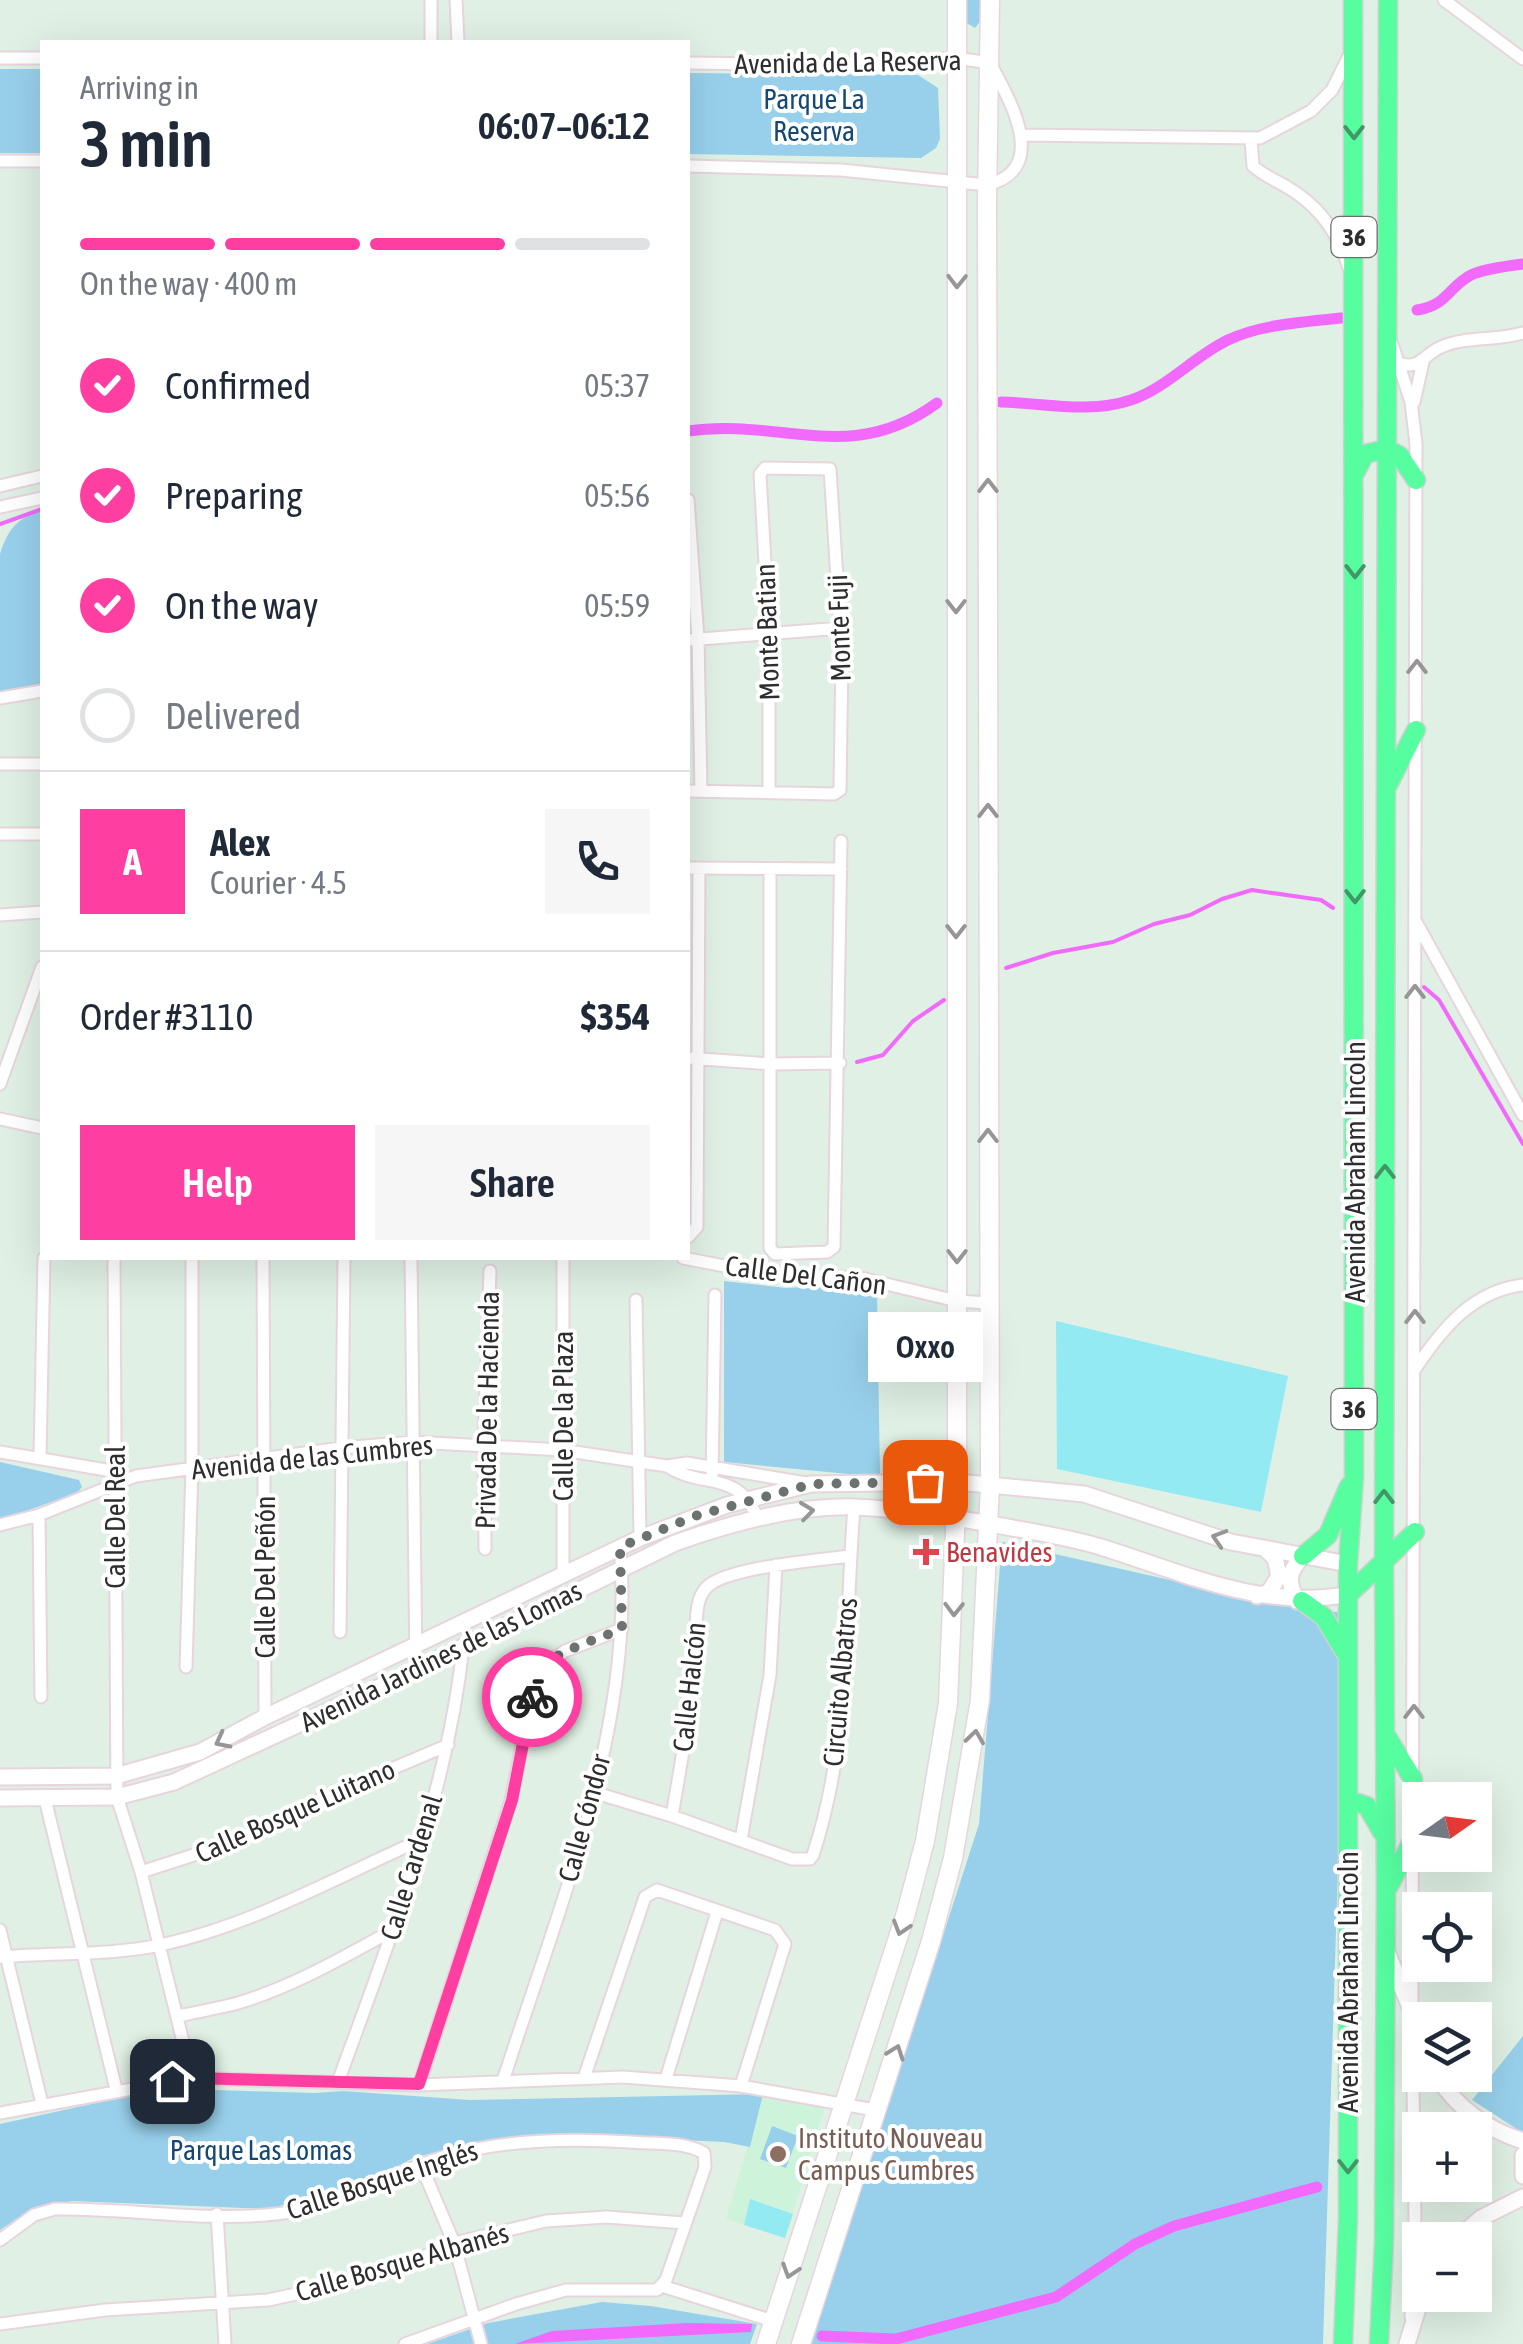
<!DOCTYPE html>
<html lang="en">
<head>
<meta charset="utf-8">
<style>
  :root { --surface:#fff; --page:#f6f6f7; --text:#1f2937; --muted:#747a83; --line:#e0e1e3; --accent:#ff3ea2 }
  body { margin:0; font-family:"Asap Condensed",sans-serif; background:var(--page); color:var(--text); height:100vh; display:flex; flex-direction:column; font-size:38px; white-space:nowrap }
  * { box-sizing:border-box; margin:0 }
  p { font-size:32px; color:var(--muted) }
  .icon { flex:none; width:55px; height:55px; fill:none; stroke:currentColor; stroke-width:2; stroke-linecap:round; stroke-linejoin:round }
  .map { position:relative; flex:1; overflow:hidden }
  .side { position:absolute; left:40px; top:40px; width:650px; height:1220px; display:flex; flex-direction:column; background:var(--surface); border-radius:0px; box-shadow:0 10px 40px #0002 }
  .side>* { flex:none }
  .needle { width:65px; rotate:76deg }
  .fabs { position:absolute; left:1402px; top:1782px; display:grid; gap:20px }
  .fabs a { display:grid; place-items:center; width:90px; height:90px; border-radius:0px; background:var(--surface); box-shadow:0 10px 40px #0002; font-size:50px }
  .pin { position:absolute; display:grid; place-items:center; width:85px; height:85px; color:#fff; margin:-42px; border-radius:20px; box-shadow:0 5px 15px #0006 }
  .courier { position:absolute; display:grid; place-items:center; width:100px; height:100px; margin:-50px; border:8px solid #ff3ea2; border-radius:50%; background:#fff; color:#222; box-shadow:0 2px 12px #0007 }
  .bubble { position:absolute; height:70px; border-radius:0px; background:var(--surface); box-shadow:0 10px 40px #0002; font-size:32px; font-weight:600; line-height:70px; text-align:center }
  .summary em { font-style:normal; font-weight:600 }
  .summary div { display:flex; flex-direction:column-reverse }
  .summary { display:flex; align-items:center; justify-content:space-between; height:170px; padding:0 40px }
  h1 { font-size:65px; font-weight:600; line-height:75px }
  .bar { display:grid; grid-template-columns:repeat(4,1fr); gap:15px 10px; align-content:center; height:120px; padding:0 40px }
  .bar i { height:12px; border-radius:8px; background:var(--line) }
  .bar .current { background:var(--accent) }
  .bar p { grid-column:span 4 }
  .line { display:flex; align-items:center; gap:25px; padding:0 40px; border-top:2px solid var(--line) }
  .line div { flex:1 }
  .round { display:grid; place-items:center; flex:none; width:105px; height:105px; border-radius:0px; background:var(--page) }
  ol { padding:0 40px; list-style:none }
  li { display:flex; align-items:center; gap:30px; height:110px }
  li p { margin-inline-start:auto }
  li .icon { padding:10px; border-radius:50%; background:var(--accent); color:#fff; stroke-width:4 }
  li:last-child { color:var(--muted) }
  li i { width:55px; height:55px; border:5px solid var(--line); border-radius:50% }
  .cta { display:flex; gap:20px; margin-top:auto; padding:20px 40px }
  .cta a { flex:1; height:115px; border-radius:0px; background:var(--accent); color:#fff; font-size:40px; font-weight:600; line-height:115px; text-align:center }
  .cta a+a { background:var(--page); color:var(--text) }
  .map>svg:first-child { display:block }
  .education { fill:#cef3db }
  .green { fill:#98d0eb }
  .pitch { fill:#93eaf3 }
  .water { fill:#f16afb }
  .lines { fill:none; stroke-linecap:round; stroke-linejoin:round }
  .stream { stroke:#f16afb; stroke-width:4 }
  .canal { stroke:#f16afb; stroke-width:11 }
  .minor-casing { stroke:#e7d5de; stroke-width:15 }
  .tertiary-casing { stroke:#e7d5de; stroke-width:19 }
  .secondary-casing { stroke:#e7d5de; stroke-width:21 }
  .primary-casing { stroke:#d1d1d1; stroke-width:21 }
  .minor { stroke:#fff; stroke-width:11 }
  .tertiary { stroke:#fff; stroke-width:15 }
  .secondary { stroke:#fff; stroke-width:18 }
  .primary { stroke:#57fea0; stroke-width:18 }
  .oneway { stroke:#429667 }
  .oneway2 { stroke:#969696 }
  .done { stroke:#6c726e; stroke-width:10; stroke-dasharray:0 18 }
  .route { stroke:#ff3ea2; stroke-width:12 }
  .health-dot { fill:#e0444e; stroke:#fff; stroke-width:4 }
  .education-dot { fill:#8d6e63; stroke:#fff; stroke-width:4 }
  .labels { text-anchor:middle; dominant-baseline:central; stroke-width:8; stroke-linejoin:round; paint-order:stroke }
  .shield { fill:#fff; stroke:#6d6d6d; stroke-width:2.5 }
  .shield-label { font-size:25px; font-weight:bold; fill:#2e2e2e }
  .street-label { font-size:28px; fill:#2e2e2e; stroke:#fff }
  .park-label { font-size:28px; fill:#144875; stroke:#fff }
  .health-label { font-size:28px; fill:#be3a42; stroke:#fff; text-anchor:start }
  .education-label { font-size:28px; fill:#785e54; stroke:#fff; text-anchor:start }
</style>
</head>
<body>
<div class="map">
<svg width="1523" height="2344" viewBox="0 0 1523 2344">
  <rect width="100%" height="100%" fill="#e0f0e4"/>
  <!-- education -->
  <path class="education" d="M763,2094L824,2109L785,2238L726,2219Z"/>
  <!-- green -->
  <path class="green" d="M965,0H982V19L975,28L965,22Z
    M0,69H42V153H0Z
    M688,73L918,75L938,88L940,139L936,148L921,158L688,154Z
    M42,511V685L0,692V554C7,531 18,516 42,511Z
    M724,1281L786,1288L838,1285L877,1292L880,1477L724,1462Z
    M0,1462L79,1480L82,1487L77,1493L0,1520Z
    M1002,1542L1294,1608L1346,1613L1323,2344H811L979,1824Z
    M1523,2036V2133L1472,2100Z
    M213,2090L315,2093L343,2091L470,2100L763,2094L750,2147L724,2142L622,2137L501,2139L415,2157L351,2190L266,2209L72,2201L30,2210L0,2230V2124L128,2096Z
    M772,2126L798,2136L786,2168L760,2159Z
    M602,2302L651,2306L757,2324L750,2344H427L488,2323Z"/>
  <!-- pitch -->
  <path class="pitch" d="M1056,1321L1288,1376L1261,1512L1057,1469Z
    M750,2199L793,2214L785,2238L744,2225Z"/>
  <!-- water -->
  <path class="water" d="M687,2323L752,2324L751,2332L515,2344L552,2331Z"/>
  <g class="lines">
    <!-- stream -->
    <path class="stream" d="M0,524L42,509
      M1006,968L1053,953L1113,942L1154,924L1190,915L1222,899L1252,890L1321,900L1333,908
      M1424,987L1439,1000L1523,1144
      M857,1062L883,1055L913,1021L944,1000"/>
    <!-- canal -->
    <path class="canal" d="M1417,310C1449,305 1449,285 1473,274C1488,268 1507,266 1523,264
      M1001,402C1044,403 1089,414 1131,400C1167,388 1194,356 1228,340C1262,324 1305,322 1341,318
      M688,431C780,417 850,467 937,403
      M822,2336L896,2339L1056,2297L1135,2244L1174,2226L1317,2187"/>
    <!-- minor casing -->
    <g class="minor-casing">
      <path id="minor" d="M431,0V42
        M456,0L458,42
        M1444,0L1523,59
        M0,58H42
        M688,63L825,65L956,58L990,63C1008,97 1052,169 987,185L841,170L688,166
        M1023,135L1260,138L1311,111L1332,90L1349,56
        M1251,140L1253,166C1263,175 1275,180 1287,187C1318,205 1338,232 1348,266
        M0,161H42
        M1392,344L1411,402L1416,444L1412,2002
        M1398,363C1420,371 1424,354 1441,347C1466,336 1497,341 1523,333
        M1414,402L1423,362
        M0,486L42,476
        M688,500L698,639L701,791
        M0,507L42,498
        M688,640L841,628
        M0,698L42,691
        M0,764H42
        M688,791L834,794L840,790L842,657L830,469L765,468L760,474L769,634V791
        M0,834H42
        M688,868L841,869
        M770,869V1248L775,1254L827,1252L834,1247L841,841
        M0,915L42,912
        M1416,922L1523,1115
        M688,1058L772,1064L840,1063
        M0,1084L42,967
        M0,1119L42,1128
        M688,1237L697,1227L699,869
        M114,1258L117,1797L141,1872L192,2078
        M263,1258L265,1717
        M411,1258L416,1670
        M683,1258L766,1274L861,1278L957,1301L989,1303
        M636,1300L640,1538
        M1415,1369C1442,1329 1472,1291 1523,1285
        M0,1452L118,1472
        M40,1457L44,1258
        M667,1466C703,1490 737,1468 758,1519
        M712,1479L715,1295
        M39,1515L41,1697
        M0,1525L39,1515L136,1476L341,1448L413,1442L562,1450L667,1466L687,1463L806,1483
        M485,1549L484,1444L490,1271
        M563,1574V1258
        M340,1632L344,1258
        M186,1667L192,1468V1258
        M596,1793L672,1816L792,1859H810L813,1855C850,1743 845,1623 854,1507
        M45,1799L116,2089
        M672,1816C682,1757 693,1699 696,1639C697,1622 694,1600 707,1587C727,1567 820,1560 850,1556
        M741,1840L770,1675L776,1565
        M141,1872L234,1842L323,1798L448,1745
        M0,1930L42,2104
        M0,1957C53,1952 108,1956 160,1945C251,1926 336,1877 421,1840
        M178,2016C198,2012 219,2008 238,2003C292,1987 344,1957 393,1930
        M584,2078L645,1897L657,1890L775,1930L785,1944L741,2086
        M666,2079L717,1912
        M503,2081C556,1915 636,1724 620,1547
        M338,2082C389,1941 447,1797 463,1647
        M419,2085L511,1800L537,1670L565,1651L622,1629
        M0,2113L192,2078L419,2085L623,2077L741,2086L875,2110
        M421,2165L454,2243L481,2344
        M217,2214L225,2344
        M0,2240L34,2215L55,2209C128,2208 203,2222 276,2214C334,2208 385,2175 441,2158C500,2139 568,2138 630,2142C653,2144 684,2141 704,2153L705,2167L666,2280L657,2290H566L516,2304L405,2344
        M662,2286L773,2321
        M1411,2317L1415,2218L1412,2021
        M0,2324L105,2310L268,2300L352,2282L398,2268L454,2243L546,2221L607,2217L684,2223"/>
    </g>
    <!-- tertiary casing -->
    <g class="tertiary-casing">
      <path id="tertiary" d="M1257,1596L1269,1592L1279,1576L1275,1558L1266,1550
        M1297,1601C1287,1581 1288,1572 1303,1556
        M0,1777L116,1776L200,1752L265,1717L640,1538L727,1505L811,1484L957,1482L1084,1494L1231,1542L1348,1564
        M0,1798L117,1797L174,1782L416,1670L675,1543C731,1523 795,1505 855,1507C905,1509 957,1518 1007,1527C1039,1533 1073,1538 1104,1548C1184,1573 1264,1611 1349,1594
        M1387,1952L1420,2031
        M1436,2075C1457,2108 1485,2129 1523,2141
        M1523,2155V2176
        M1456,2240L1481,2218L1523,2197
        M1407,2344L1422,2295"/>
    </g>
    <!-- secondary casing -->
    <g class="secondary-casing">
      <path id="secondary" d="M766,2344L906,1913L925,1841L948,1703L957,1482V0
        M801,2344L931,1941L953,1858L980,1700L990,1484L987,203L990,0"/>
    </g>
    <!-- primary casing -->
    <g class="primary-casing">
      <path id="primary" d="M1355,473L1365,454L1387,449L1400,456L1416,480
        M1388,785L1416,730
        M1303,1556L1328,1535L1349,1486
        M1349,1594L1415,1532
        M1302,1601L1324,1617L1348,1657
        M1387,1737L1413,1779
        M1349,1805L1358,1803L1367,1806L1382,1832
        M1389,1886L1411,1843
        M1343,2344L1348,2219V1564L1354,1477L1353,0
        M1379,2344L1384,2243L1386,1891L1384,1559L1388,0"/>
    </g>
    <!-- minor -->
    <use href="#minor" class="minor"/>
    <!-- tertiary -->
    <use href="#tertiary" class="tertiary"/>
    <!-- secondary -->
    <use href="#secondary" class="secondary"/>
    <!-- primary -->
    <use href="#primary" class="primary"/>
  </g>
  <!-- one-way arrows -->
  <defs><path id="oneway-chevron" d="M-2-3.5L2.5 0L-2 3.5" fill="none" stroke-width="1.6" stroke-linecap="round" stroke-linejoin="round" transform="scale(2.5)"/></defs>
  <g class="oneway">
    <use href="#oneway-chevron" transform="translate(1354 132) rotate(90)"/>
    <use href="#oneway-chevron" transform="translate(1355 571) rotate(90)"/>
    <use href="#oneway-chevron" transform="translate(1355 896) rotate(90)"/>
    <use href="#oneway-chevron" transform="translate(1385 1172) rotate(-90)"/>
    <use href="#oneway-chevron" transform="translate(1384 1497) rotate(-90)"/>
    <use href="#oneway-chevron" transform="translate(1348 2166) rotate(90)"/>
  </g>
  <g class="oneway2">
    <use href="#oneway-chevron" transform="translate(957 281) rotate(91)"/>
    <use href="#oneway-chevron" transform="translate(988 486) rotate(-90)"/>
    <use href="#oneway-chevron" transform="translate(956 606) rotate(90)"/>
    <use href="#oneway-chevron" transform="translate(1417 667) rotate(-90)"/>
    <use href="#oneway-chevron" transform="translate(988 811) rotate(-90)"/>
    <use href="#oneway-chevron" transform="translate(956 931) rotate(90)"/>
    <use href="#oneway-chevron" transform="translate(1415 992) rotate(-90)"/>
    <use href="#oneway-chevron" transform="translate(988 1136) rotate(-90)"/>
    <use href="#oneway-chevron" transform="translate(957 1256) rotate(90)"/>
    <use href="#oneway-chevron" transform="translate(1415 1317) rotate(-90)"/>
    <use href="#oneway-chevron" transform="translate(807 1511) rotate(-7)"/>
    <use href="#oneway-chevron" transform="translate(1219 1538) rotate(-163)"/>
    <use href="#oneway-chevron" transform="translate(954 1609) rotate(91)"/>
    <use href="#oneway-chevron" transform="translate(1414 1712) rotate(-90)"/>
    <use href="#oneway-chevron" transform="translate(975 1737) rotate(-82)"/>
    <use href="#oneway-chevron" transform="translate(222 1741) rotate(153)"/>
    <use href="#oneway-chevron" transform="translate(901 1928) rotate(107)"/>
    <use href="#oneway-chevron" transform="translate(896 2052) rotate(-70)"/>
    <use href="#oneway-chevron" transform="translate(790 2271) rotate(108)"/>
  </g>
  <g class="lines">
    <!-- done -->
    <path class="done" d="M532,1697L536,1670C561,1650 592,1641 622,1629L620,1547L695,1516L812,1484L925,1482"/>
    <!-- route -->
    <path class="route" d="M172,2081L192,2078L419,2084L512,1800L532,1697"/>
  </g>
  <!-- markers -->
  <path class="health-dot" d="M921 1537h10v10h10v10h-10v10h-10v-10h-10v-10h10z"/>
  <circle class="education-dot" cx="778" cy="2154" r="10"/>
  <g class="labels">
    <!-- shield labels -->
    <g class="shield">
      <rect x="1331.5" y="217" width="45" height="40" rx="8"/>
      <rect x="1331.5" y="1389" width="45" height="40" rx="8"/>
    </g>
    <g class="shield-label">
      <text x="1354" y="237">36</text>
      <text x="1354" y="1409">36</text>
    </g>
    <!-- street labels -->
    <g class="street-label">
      <text transform="translate(848 62) rotate(-1)">Avenida de La Reserva</text>
      <text transform="translate(839 628) rotate(-92)">Monte Fuji</text>
      <text transform="translate(767 632) rotate(-92)">Monte Batian</text>
      <text transform="translate(1355 1172) rotate(-90)">Avenida Abraham Lincoln</text>
      <text transform="translate(806 1275) rotate(7)">Calle Del Cañon</text>
      <text transform="translate(487 1410) rotate(-89)">Privada De la Hacienda</text>
      <text transform="translate(563 1416) rotate(-90)">Calle De la Plaza</text>
      <text transform="translate(312 1457) rotate(-6)">Avenida de las Cumbres</text>
      <text transform="translate(115 1517) rotate(-90)">Calle Del Real</text>
      <text transform="translate(265 1577) rotate(-90)">Calle Del Peñón</text>
      <text transform="translate(441 1656) rotate(-26)">Avenida Jardines de las Lomas</text>
      <text transform="translate(840 1682) rotate(-85)">Circuito Albatros</text>
      <text transform="translate(689 1687) rotate(-84)">Calle Halcón</text>
      <text transform="translate(295 1811) rotate(-24)">Calle Bosque Luitano</text>
      <text transform="translate(584 1818) rotate(-75)">Calle Cóndor</text>
      <text transform="translate(411 1867) rotate(-73)">Calle Cardenal</text>
      <text transform="translate(1348 1982) rotate(-90)">Avenida Abraham Lincoln</text>
      <text transform="translate(382 2180) rotate(-18)">Calle Bosque Inglés</text>
      <text transform="translate(402 2262) rotate(-16)">Calle Bosque Albanés</text>
    </g>
    <!-- park labels -->
    <g class="park-label">
      <text x="814" y="99">Parque La<tspan x="814" dy="32">Reserva</tspan></text>
      <text x="261" y="2150">Parque Las Lomas</text>
    </g>
    <!-- health labels -->
    <g class="health-label">
      <text x="946" y="1552">Benavides</text>
    </g>
    <!-- education labels -->
    <g class="education-label">
      <text x="798" y="2138">Instituto Nouveau<tspan x="798" dy="32">Campus Cumbres</tspan></text>
    </g>
  </g>
</svg>
<div class="fabs">
<a><svg class="needle" viewBox="-14 -14 28 28"><path d="M0-13l5 13h-10z" fill="#e53935"/><path d="M0 13l5-13h-10z" fill="#747a83"/></svg></a>
<a><svg class="icon" aria-label="locate" viewBox="0 0 24 24"><circle cx="12" cy="12" r="6"/><path d="M12 2v4M12 18v4M2 12h4M18 12h4"/></svg></a>
<a><svg class="icon" aria-label="layers" viewBox="0 0 24 24"><path d="M12 4l9 5-9 5-9-5zM3 14l9 5 9-5"/></svg></a>
<a>+</a>
<a>−</a>
</div>
<div class="pin" style="left:925px;top:1482px;background:#ea580c"><svg class="icon" aria-label="bag" viewBox="0 0 24 24"><path d="M5 8h14l-1 12H6zM9 8a3 3 0 0 1 6 0"/></svg></div>
<div class="pin" style="left:172px;top:2081px;background:#1f2937"><svg class="icon" aria-label="home" viewBox="0 0 24 24"><path d="M3 11l9-7 9 7M6 9v11h12V9"/></svg></div>
<div class="courier" style="left:532px;top:1697px"><svg class="icon" aria-label="bike" viewBox="0 0 24 24"><circle cx="6" cy="16" r="4"/><circle cx="18" cy="16" r="4"/><path d="M6 16l4-8h5l3 8M10 8l3 8H6M13 5h3"/></svg></div>
<div class="bubble" style="left:868px;top:1312px;width:115px">Oxxo</div>
<section class="side">
<div class="summary"><div><h1>3 min</h1><p>Arriving in</p></div><em>06:07–06:12</em></div>
<div class="bar"><i class="current"></i><i class="current"></i><i class="current"></i><i></i><p>On the way · 400 m</p></div>
<ol>
<li><svg class="icon" aria-label="check" viewBox="0 0 24 24"><path d="M5 12l5 5 9-10"/></svg>Confirmed<p>05:37</p></li>
<li><svg class="icon" aria-label="check" viewBox="0 0 24 24"><path d="M5 12l5 5 9-10"/></svg>Preparing<p>05:56</p></li>
<li><svg class="icon" aria-label="check" viewBox="0 0 24 24"><path d="M5 12l5 5 9-10"/></svg>On the way<p>05:59</p></li>
<li><i></i>Delivered</li>
</ol>
<div class="line" style="height:180px"><b class="round" style="background:var(--accent);color:#fff">A</b><div><b>Alex</b><p>Courier · 4.5</p></div><a class="round"><svg class="icon" aria-label="phone" viewBox="0 0 24 24"><path d="M5 4h4l2 5-3 2q2 4 5 5l2-3 5 2v4C11 20 4 13 5 4z"/></svg></a></div>
<div class="line" style="height:130px"><div>Order #3110</div><b>$354</b></div>
<div class="cta"><a>Help</a><a>Share</a></div>
</section>
</div>
</body>
</html>
